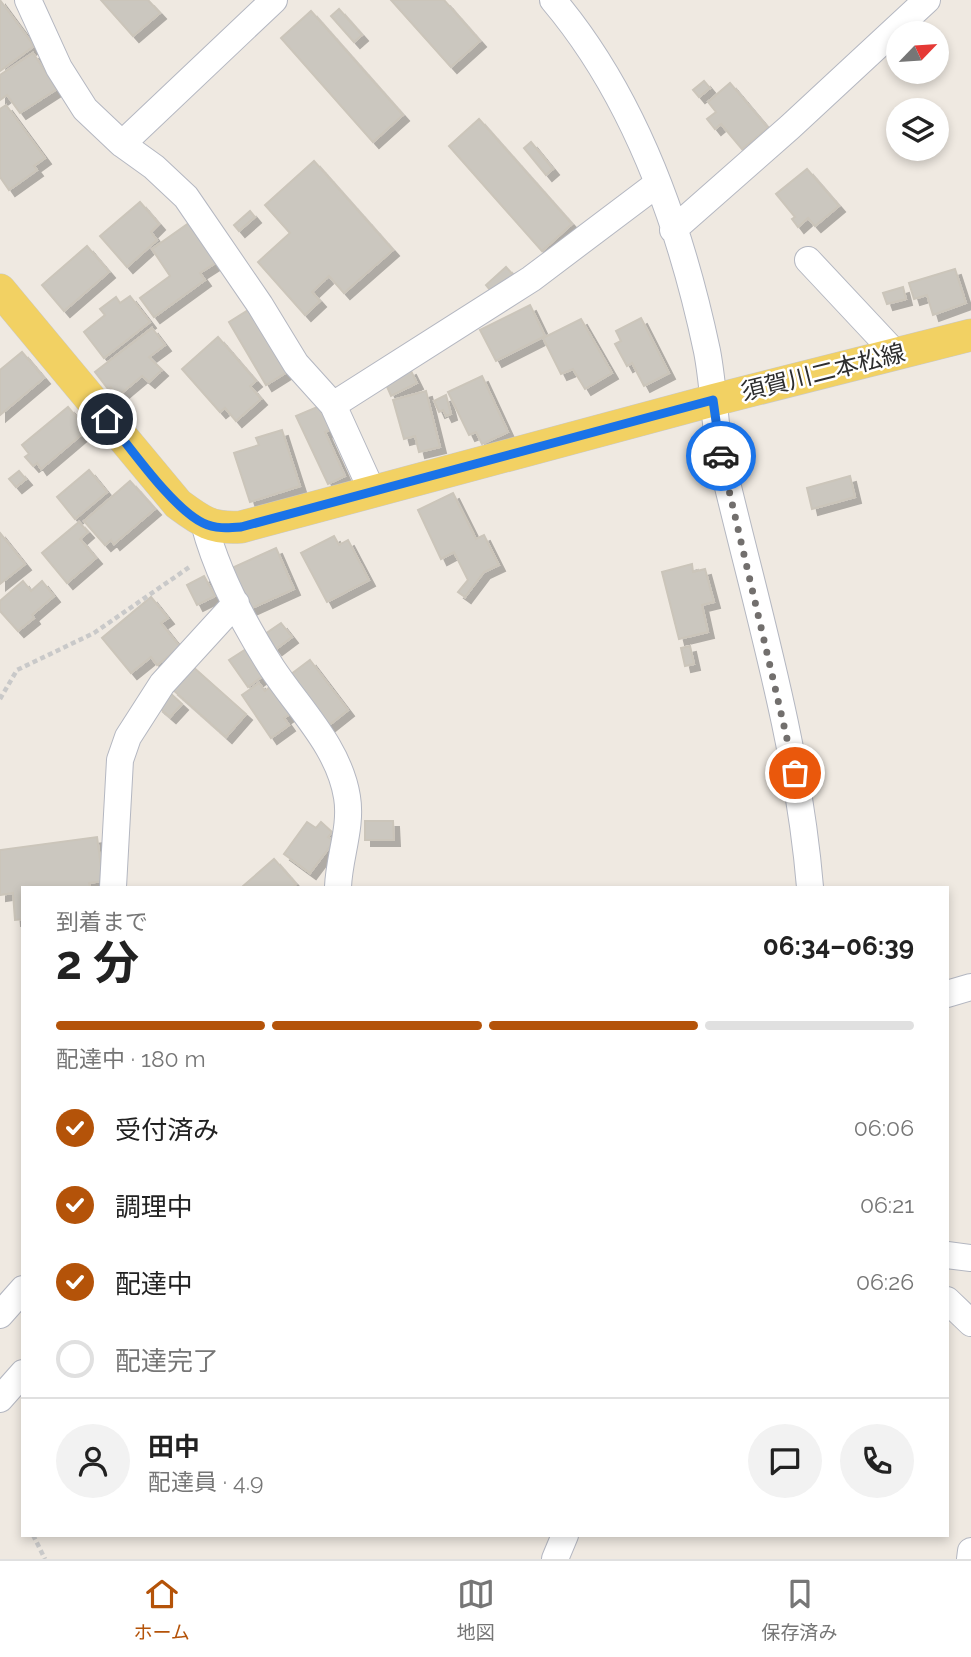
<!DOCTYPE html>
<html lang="ja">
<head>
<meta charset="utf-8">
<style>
  :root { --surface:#fff; --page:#f2f2f2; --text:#222; --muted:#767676; --line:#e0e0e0; --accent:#b45309 }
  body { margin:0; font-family:Raleway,"Noto Sans JP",sans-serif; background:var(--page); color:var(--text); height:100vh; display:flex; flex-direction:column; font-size:26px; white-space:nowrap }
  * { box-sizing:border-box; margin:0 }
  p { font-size:23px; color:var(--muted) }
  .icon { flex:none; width:38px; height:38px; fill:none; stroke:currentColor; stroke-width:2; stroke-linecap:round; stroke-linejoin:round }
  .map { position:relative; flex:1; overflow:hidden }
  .details { position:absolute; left:21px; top:886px; width:928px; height:651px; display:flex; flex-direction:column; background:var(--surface); border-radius:0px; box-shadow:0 4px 10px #0003 }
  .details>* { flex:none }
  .needle { width:46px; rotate:65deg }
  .buttons { position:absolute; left:886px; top:21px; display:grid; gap:14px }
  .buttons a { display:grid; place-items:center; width:63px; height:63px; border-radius:50%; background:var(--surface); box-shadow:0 4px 10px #0003; font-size:35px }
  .pin { position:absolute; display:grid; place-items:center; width:60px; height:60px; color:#fff; margin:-30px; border:4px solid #fff; border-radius:50%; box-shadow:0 2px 7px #0007 }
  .courier { position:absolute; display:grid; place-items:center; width:70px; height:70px; margin:-35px; border:5px solid #1a73e8; border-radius:50%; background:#fff; color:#222; box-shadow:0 2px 9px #0007 }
  .head em { font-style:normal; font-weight:700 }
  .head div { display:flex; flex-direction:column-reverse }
  .head { display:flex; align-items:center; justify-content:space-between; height:119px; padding:0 35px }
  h1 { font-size:46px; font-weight:700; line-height:52px }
  .bar { display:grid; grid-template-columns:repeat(4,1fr); gap:10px 7px; align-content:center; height:84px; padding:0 35px }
  .bar i { height:9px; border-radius:5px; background:var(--line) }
  .bar .current { background:var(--accent) }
  .bar p { grid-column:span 4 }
  .line { display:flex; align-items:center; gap:18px; padding:0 35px; border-top:2px solid var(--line) }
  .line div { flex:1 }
  .round { display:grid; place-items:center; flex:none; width:74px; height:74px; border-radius:37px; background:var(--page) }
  ol { padding:0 35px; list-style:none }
  li { display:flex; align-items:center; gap:21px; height:77px }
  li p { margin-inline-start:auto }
  li .icon { padding:7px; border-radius:50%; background:var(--accent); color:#fff; stroke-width:4 }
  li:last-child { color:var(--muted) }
  li i { width:38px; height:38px; border:4px solid var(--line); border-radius:50% }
  .dock { display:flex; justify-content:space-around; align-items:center; height:98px; border-top:2px solid var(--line); background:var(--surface); font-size:19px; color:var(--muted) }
  .dock a { display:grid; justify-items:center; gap:4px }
  .dock .current { color:var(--accent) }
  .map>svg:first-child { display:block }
  .building { fill:#cbc7bf; stroke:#cbc5ba; stroke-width:2; filter:url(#shadow) }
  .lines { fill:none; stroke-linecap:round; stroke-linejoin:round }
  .minor-casing { stroke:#b4b7c1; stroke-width:28 }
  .major-casing { stroke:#c9c9c9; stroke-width:33 }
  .path { stroke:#c9c9c9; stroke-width:4.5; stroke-dasharray:5 3.5; stroke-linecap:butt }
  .minor { stroke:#fff; stroke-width:26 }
  .major { stroke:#f2d163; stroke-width:32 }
  .done { stroke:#726f6d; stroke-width:7; stroke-dasharray:0 12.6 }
  .route { stroke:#1a73e8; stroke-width:9 }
  .labels { text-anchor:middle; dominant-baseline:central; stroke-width:5; stroke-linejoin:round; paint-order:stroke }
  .street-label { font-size:24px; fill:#2e2e2e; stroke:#fff }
</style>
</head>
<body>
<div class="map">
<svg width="971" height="1559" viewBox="0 0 971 1559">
  <defs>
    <filter id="shadow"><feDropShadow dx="6" dy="6" stdDeviation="0" flood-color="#0004"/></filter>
  </defs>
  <rect width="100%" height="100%" fill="#efe9e1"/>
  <!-- building -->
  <path class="building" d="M0,0L34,46L0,71Z
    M101,0H148L160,13L133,36Z
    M391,0H444L480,41L451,67Z
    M339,9L362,35L354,42L331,16Z
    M311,11L403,115L373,142L281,38Z
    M33,53L57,89L20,113L7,95L0,100V75Z
    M704,81L710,88L699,97L693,90Z
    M730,83L768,128L742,149L721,124L715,129L707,119L716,112L708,102Z
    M6,105L45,158L34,166L37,170L9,190L0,177V109Z
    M479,119L572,224L542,251L449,146Z
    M531,142L553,169L546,175L524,148Z
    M314,161L393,250L344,293L329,276L312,292L320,301L305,315L258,262L290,233L265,205Z
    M807,169L839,206L815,226L808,218L798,227L792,219L795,217L776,194Z
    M140,202L159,224L151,232L157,240L127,267L100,236Z
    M250,211L255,217L239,231L234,225Z
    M189,223L217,262L200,273L205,280L154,317L140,298L170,276L152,249Z
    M87,246L109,272L64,311L42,285Z
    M506,267L515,277L495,296L486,285Z
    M955,269L966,303L933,315L927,295L914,299L909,283Z
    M903,287L906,299L887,304L883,293Z
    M130,296L150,322L104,358L84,332L105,315L100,309L116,297L120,303Z
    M530,305L545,336L496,361L480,330Z
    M250,309L287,372L266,385L229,322Z
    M641,318L669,373L644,386L632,363L627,366L615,344L621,341L616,331Z
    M581,319L612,373L585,389L573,369L561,374L543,338Z
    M152,328L165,345L149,357L162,370L149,382L142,376L118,396L111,387L108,389L95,372Z
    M218,337L256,381L250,386L261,399L236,421L225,408L220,412L182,369Z
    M22,352L44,378L0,415V370Z
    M410,369L417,383L391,396L385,382Z
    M482,376L508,432L482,444L476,432L469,435L448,392Z
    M426,391L440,447L419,452L415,436L404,439L393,400Z
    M446,395L451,414L446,416L443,410L439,412L434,401Z
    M322,405L333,428L325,432L345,476L328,484L296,416Z
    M68,407L87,430L41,469L37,463L33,466L25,457L29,454L22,445Z
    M282,430L300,486L250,502L234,453L259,445L256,438Z
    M89,470L107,492L75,519L57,497Z
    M19,471L26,479L16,487L9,479Z
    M850,476L855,497L812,509L807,488Z
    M130,481L155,509L114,544L111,540L105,545L84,521Z
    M453,493L476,539L484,535L499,565L484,572L465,597L458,592L468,580L454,552L441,559L418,510Z
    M79,522L88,532L80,539L96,558L67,583L42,553Z
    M0,533L25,564L0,584Z
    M334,536L339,545L348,540L369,580L327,602L301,553Z
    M276,548L294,589L250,609L232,568Z
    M692,564L693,572L705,569L714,602L702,605L708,632L679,639L662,572Z
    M204,576L215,596L197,605L187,585Z
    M23,581L31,591L42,581L54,596L32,615L34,618L18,631L0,611V601Z
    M151,597L168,618L161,623L180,647L157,665L151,657L131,673L102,638Z
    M281,623L292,637L276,649L265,634Z
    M690,646L694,664L685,666L681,648Z
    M246,649L264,675L248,687L229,660Z
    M310,660L348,710L328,726L290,675Z
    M192,666L246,714L226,737L172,689Z
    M259,683L265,691L271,686L290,714L284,718L289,725L271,738L242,695Z
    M169,692L182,704L170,717L157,706Z
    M365,821H393L394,840H365Z
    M307,822L316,828L321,822L332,832L328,837L334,841L310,873L284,854Z
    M97,837L103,881L89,883L90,887H23V919L15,920L13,893L0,895V850Z
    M274,859L296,884L293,887H242Z"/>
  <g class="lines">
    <!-- minor casing -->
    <g class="minor-casing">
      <path id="minor" d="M28,0L59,68L85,109L122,144L154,167L186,197L260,305L296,364L333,405L373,493
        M553,0C635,97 681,228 707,351C714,387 714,425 722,462C755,602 798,743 810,887
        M122,144L274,0
        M673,230L790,127L927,0
        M808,260L896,354
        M333,405L531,279L657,184
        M204,523C217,574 244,624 272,668C299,709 339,747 347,797C352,827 339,857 338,887
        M113,887L120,760L128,737L162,684L236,603
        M947,994L971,987
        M947,1255L971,1258
        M947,1300L971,1323
        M0,1315L23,1289
        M0,1399L23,1373
        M555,1559L565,1535
        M970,1559L971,1551"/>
    </g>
    <!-- major casing -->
    <g class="major-casing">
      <path id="major" d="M0,290L178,504C201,521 211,529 241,527L714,400L971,335"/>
    </g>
    <!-- path -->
    <path class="path" d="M0,699L17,670L94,633L191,566
      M33,1535L45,1559"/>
    <!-- minor -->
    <use href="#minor" class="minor"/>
    <!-- major -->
    <use href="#major" class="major"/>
  </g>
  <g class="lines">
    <!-- done -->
    <path class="done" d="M721,456L795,773"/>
    <!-- route -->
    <path class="route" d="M107,419C130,447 172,508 203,523C215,529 228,528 241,527L713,400L721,456"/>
  </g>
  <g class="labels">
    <!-- street labels -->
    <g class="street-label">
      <text transform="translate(823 372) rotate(-14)">須賀川二本松線</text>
    </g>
  </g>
</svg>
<div class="buttons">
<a><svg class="needle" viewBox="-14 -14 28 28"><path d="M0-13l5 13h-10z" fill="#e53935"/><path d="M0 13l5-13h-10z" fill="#767676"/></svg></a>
<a><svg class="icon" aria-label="layers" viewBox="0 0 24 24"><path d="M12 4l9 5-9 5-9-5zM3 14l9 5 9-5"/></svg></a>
</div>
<div class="pin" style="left:795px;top:773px;background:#ea580c"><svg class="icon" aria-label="bag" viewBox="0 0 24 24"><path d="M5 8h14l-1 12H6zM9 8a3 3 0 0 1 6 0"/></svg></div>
<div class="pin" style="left:107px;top:419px;background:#1f2937"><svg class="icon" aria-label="home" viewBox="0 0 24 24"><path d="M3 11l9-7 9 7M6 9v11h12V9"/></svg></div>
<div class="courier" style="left:721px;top:456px"><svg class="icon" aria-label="car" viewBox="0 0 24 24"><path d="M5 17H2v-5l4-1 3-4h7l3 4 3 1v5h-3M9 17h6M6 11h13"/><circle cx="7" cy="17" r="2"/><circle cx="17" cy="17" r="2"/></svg></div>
<section class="details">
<div class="head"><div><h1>2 分</h1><p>到着まで</p></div><em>06:34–06:39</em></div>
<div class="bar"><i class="current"></i><i class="current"></i><i class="current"></i><i></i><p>配達中 · 180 m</p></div>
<ol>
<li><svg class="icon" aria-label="check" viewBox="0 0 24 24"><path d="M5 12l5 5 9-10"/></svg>受付済み<p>06:06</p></li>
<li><svg class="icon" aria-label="check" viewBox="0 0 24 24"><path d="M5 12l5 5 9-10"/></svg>調理中<p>06:21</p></li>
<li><svg class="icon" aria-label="check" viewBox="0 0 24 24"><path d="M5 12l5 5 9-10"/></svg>配達中<p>06:26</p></li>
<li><i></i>配達完了</li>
</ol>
<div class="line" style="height:126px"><a class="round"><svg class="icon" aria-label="person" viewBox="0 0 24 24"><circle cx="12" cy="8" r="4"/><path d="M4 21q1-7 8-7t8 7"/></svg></a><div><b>田中</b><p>配達員 · 4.9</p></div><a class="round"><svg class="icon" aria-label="chat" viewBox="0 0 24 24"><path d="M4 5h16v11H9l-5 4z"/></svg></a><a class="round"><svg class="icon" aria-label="phone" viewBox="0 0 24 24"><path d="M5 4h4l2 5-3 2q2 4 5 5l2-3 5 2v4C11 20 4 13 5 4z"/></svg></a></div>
</section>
</div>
<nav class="dock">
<a class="current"><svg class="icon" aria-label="home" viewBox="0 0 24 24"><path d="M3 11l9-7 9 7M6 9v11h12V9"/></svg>ホーム</a>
<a><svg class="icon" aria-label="map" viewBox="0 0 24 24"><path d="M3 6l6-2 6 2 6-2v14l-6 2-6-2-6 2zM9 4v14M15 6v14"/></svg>地図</a>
<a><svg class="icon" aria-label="saved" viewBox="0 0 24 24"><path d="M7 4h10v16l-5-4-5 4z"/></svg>保存済み</a>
</nav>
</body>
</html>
